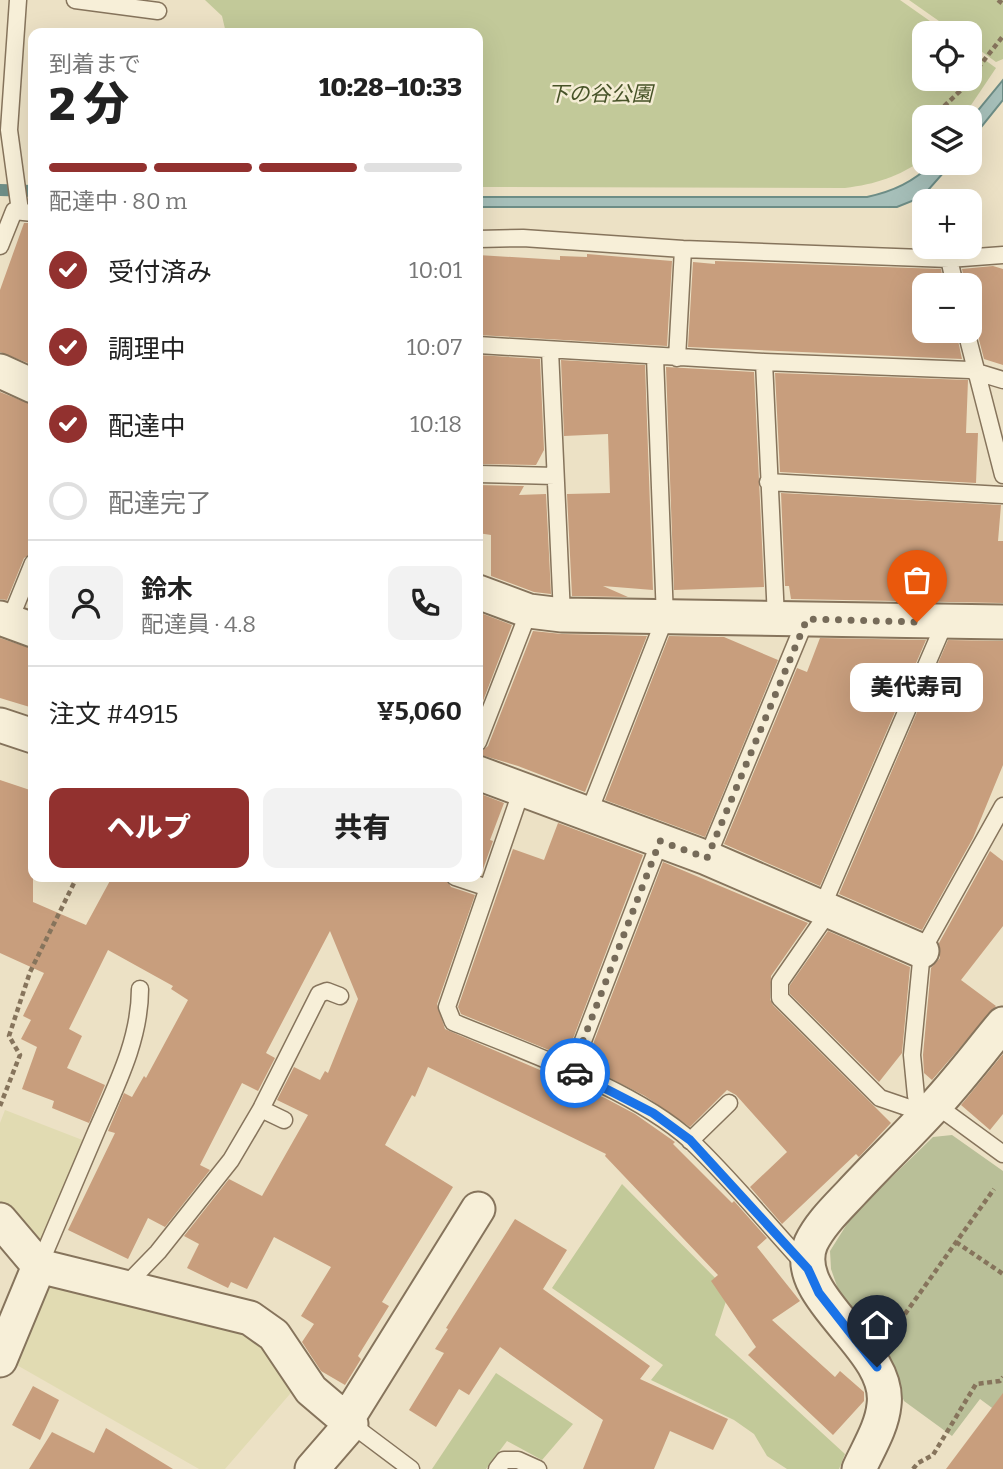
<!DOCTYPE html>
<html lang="ja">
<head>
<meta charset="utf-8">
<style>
  :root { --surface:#fff; --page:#f2f2f2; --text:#222; --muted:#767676; --line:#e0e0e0; --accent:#92312f }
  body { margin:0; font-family:Bitter,"Noto Sans JP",serif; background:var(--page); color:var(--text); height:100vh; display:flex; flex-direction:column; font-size:26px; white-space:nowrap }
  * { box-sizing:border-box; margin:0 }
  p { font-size:23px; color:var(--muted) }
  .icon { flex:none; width:38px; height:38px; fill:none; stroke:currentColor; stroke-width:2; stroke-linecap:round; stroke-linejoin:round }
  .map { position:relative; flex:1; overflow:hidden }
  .panel { position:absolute; left:28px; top:28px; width:455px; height:854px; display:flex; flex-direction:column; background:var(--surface); border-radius:14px; box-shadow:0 7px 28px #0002 }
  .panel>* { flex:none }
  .tools { position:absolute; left:912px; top:21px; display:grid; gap:14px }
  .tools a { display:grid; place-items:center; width:70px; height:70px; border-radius:14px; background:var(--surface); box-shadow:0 7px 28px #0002; font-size:35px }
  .pin { position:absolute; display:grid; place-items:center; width:60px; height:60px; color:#fff; margin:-72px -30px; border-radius:50% 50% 50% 0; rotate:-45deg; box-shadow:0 0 7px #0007 }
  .pin .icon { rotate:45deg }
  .courier { position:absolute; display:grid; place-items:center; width:70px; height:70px; margin:-35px; border:5px solid #1a73e8; border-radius:50%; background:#fff; color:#222; box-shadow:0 2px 9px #0007 }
  .bubble { position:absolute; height:49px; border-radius:14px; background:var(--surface); box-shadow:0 7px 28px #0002; font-size:23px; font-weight:800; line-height:49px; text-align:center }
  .overview em { font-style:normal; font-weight:800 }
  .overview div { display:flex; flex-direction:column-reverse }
  .overview { display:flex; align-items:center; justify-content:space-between; height:119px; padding:0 21px }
  h1 { font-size:46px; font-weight:800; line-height:52px }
  .bar { display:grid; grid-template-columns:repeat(4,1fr); gap:10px 7px; align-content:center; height:84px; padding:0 21px }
  .bar i { height:9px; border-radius:5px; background:var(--line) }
  .bar .current { background:var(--accent) }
  .bar p { grid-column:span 4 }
  .line { display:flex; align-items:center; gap:18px; padding:0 21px; border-top:2px solid var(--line) }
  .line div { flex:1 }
  .round { display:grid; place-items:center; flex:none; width:74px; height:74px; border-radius:14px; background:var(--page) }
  ol { padding:0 21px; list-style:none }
  li { display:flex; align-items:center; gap:21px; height:77px }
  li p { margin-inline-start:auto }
  li .icon { padding:7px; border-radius:50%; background:var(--accent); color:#fff; stroke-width:4 }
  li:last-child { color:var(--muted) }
  li i { width:38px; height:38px; border:4px solid var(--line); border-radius:50% }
  .button { display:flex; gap:14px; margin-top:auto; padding:14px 21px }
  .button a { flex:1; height:80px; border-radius:14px; background:var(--accent); color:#fff; font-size:28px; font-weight:800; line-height:80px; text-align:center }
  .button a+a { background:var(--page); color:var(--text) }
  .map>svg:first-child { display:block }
  .farmland { fill:#e1dbb2 }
  .green { fill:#c2c999 }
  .cemetery { fill:#b9bf98 }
  .water { fill:#a6bfb9; stroke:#6d8d86; stroke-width:2 }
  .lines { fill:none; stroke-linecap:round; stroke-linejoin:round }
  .stream { stroke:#6d8d86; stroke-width:12 }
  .building { fill:#c89e7d }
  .lane-casing { stroke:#86745c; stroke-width:19 }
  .street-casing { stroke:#86745c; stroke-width:37 }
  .path { stroke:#86745c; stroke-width:4.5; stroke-dasharray:5 3.5; stroke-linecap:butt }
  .lane { stroke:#f7efd8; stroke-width:16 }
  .street { stroke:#f7efd8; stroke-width:33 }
  .done { stroke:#766b59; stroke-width:7; stroke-dasharray:0 12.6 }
  .route { stroke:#1a73e8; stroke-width:9 }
  .labels { text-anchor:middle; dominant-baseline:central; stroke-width:5; stroke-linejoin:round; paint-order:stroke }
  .park-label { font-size:21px; font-style:italic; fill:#465227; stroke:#f4ecd4 }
</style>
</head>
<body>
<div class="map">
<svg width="1003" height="1469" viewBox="0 0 1003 1469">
  <rect width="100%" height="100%" fill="#ece1c5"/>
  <!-- farmland -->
  <path class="farmland" d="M5,1110L85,1141L39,1247L0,1207V1123Z
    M43,1279L246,1332L296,1387L225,1469H199L8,1360Z"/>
  <!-- green -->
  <path class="green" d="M205,0H900L947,33H924V79H970V49L996,68L963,117H924V159C898,177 876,184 845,188L478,187V33H226L222,16Z
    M909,0H1003V59L996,62L970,43V33H956Z
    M622,1184L729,1292L715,1335L845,1454L839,1469H787L767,1456L754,1434L734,1420L651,1380L663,1365L552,1288Z
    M496,1373L573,1424L542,1460L507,1441L486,1469H432Z"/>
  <!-- cemetery -->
  <path class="cemetery" d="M952,1135L1003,1171V1416L980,1399L952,1436L904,1401L881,1345L839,1292L831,1269L830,1251L852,1216L933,1137Z"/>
  <!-- water -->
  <path class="water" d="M1003,80V100L970,141V120Z
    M933,163H952L922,197L897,207H478V197H867C894,191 913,182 933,163Z"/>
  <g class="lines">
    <!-- stream -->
    <path class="stream" d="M0,190L33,191"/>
  </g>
  <!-- building -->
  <path class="building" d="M24,223H33V365L0,352V290Z
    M587,254L672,261L667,346L478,335V255L560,260V256L587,257Z
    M715,261L941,269L944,285H924V331H956L962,359L688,347L693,262L715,264Z
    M993,266L1003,269V365L984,359L976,328L970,321V285H965L962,269Z
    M478,355L540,359L544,450L536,465L478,464Z
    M561,360L645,365L653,590L603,586L628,597L572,596L567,494L610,493L608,434L564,436Z
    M666,367L754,372L764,587L674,590Z
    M775,373L968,380L966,433H978L976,483L780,472Z
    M0,392L33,405V553L24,558L7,600L0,599Z
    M478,485L524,486L519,495L546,494L551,594L534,592L491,576V535L478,533Z
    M781,493L1001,505L998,541H1003V603L791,599L789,586H785Z
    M478,612L512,625L478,714Z
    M533,631L562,634L647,636L585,792L518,766L478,754L488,746Z
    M669,636L724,637L778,660L705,837L605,800Z
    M0,638L33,649V708L0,698Z
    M820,638L926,640L820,886L724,844L797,668L807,672Z
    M948,640L1003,641V765L973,838L922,930L839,894Z
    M0,780L33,791V902L86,925L112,877H445L451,887L475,895L437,1004L445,1029L605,1098L635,1114L675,1142L673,1144L732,1203L734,1201L767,1238L757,1247L800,1301L772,1320L835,1377L840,1371L864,1392V1401L833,1435L748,1355L756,1347L711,1281L718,1275L605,1156L606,1154L428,1067L415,1097L412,1095L385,1145L453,1187L382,1302L389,1306L358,1356L361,1359L345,1385L321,1371L302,1342L314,1324L301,1316L331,1267L274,1237L247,1289L231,1282L228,1288L187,1268L199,1244L184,1236L229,1179L262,1196L308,1115L277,1100L294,1067L320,1080L325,1071L328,1073L358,999L330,931L266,1053L275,1058L258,1091L242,1083L200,1165L210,1170L165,1227L148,1218L128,1259L68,1230L115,1133L108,1131L124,1093L132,1097L144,1076L146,1078L188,1000L171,989L173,986L108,950L69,1029L82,1036L67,1068L105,1085L89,1123L52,1108L54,1101L22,1089L37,1047L21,1039L31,1020L23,1016L44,973L0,953Z
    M478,793L504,803L490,840L493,841L481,875L478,874Z
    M558,823L643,855L566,1057L461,1014L458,1007L513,849L544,860Z
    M990,851L1003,861V926L961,980L996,1006L932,1080L924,1073L923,1055L931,968L940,958L939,943Z
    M663,862L808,923L771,976L770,999L773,1005L891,1123L859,1157L856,1154L782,1224L750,1187L787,1152L736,1095L727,1090L690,1127L645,1096L585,1065Z
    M828,931L910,967L902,1053L879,1082L790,994V985Z
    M1003,1054V1114L990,1130L961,1105Z
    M515,1219L567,1250L543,1289L650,1366L640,1379L728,1419L713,1450L670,1431L654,1469H583L603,1420L500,1347L469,1395L459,1389L436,1427L409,1410L444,1353L435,1349L448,1329L446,1328Z
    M33,1386L59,1400L40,1440L12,1425Z
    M1003,1393V1469H946Z
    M106,1428L173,1469H29L52,1432L94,1453Z"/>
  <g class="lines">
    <!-- lane casing -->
    <g class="lane-casing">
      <path id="lane" d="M18,0L9,130L20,211
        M75,0L158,11
        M478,239L523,238L683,249L949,259L1003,255
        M0,246L14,211L33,213
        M949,259L955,285
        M966,331L1003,475
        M478,345L764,362L970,370L1003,380
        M550,350L562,615
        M677,358L683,249
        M764,362L776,618
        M478,474L555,476
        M768,482L1003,495
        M9,622L33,563
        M478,742L529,611
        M522,789L447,1007L453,1022C525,1052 634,1089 691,1141C732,1180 769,1226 807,1267
        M589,812L665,618L655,357
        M707,858L806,619
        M455,877L488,888
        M822,907L945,622
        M830,910L780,982V998L880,1098L927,1114
        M571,1072L660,841
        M936,1105L1003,1154
        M261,1109L284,1120
        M927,1114L916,1096L912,1055L922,951L1003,806
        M690,1141L729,1103
        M39,1266C58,1221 77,1176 96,1132C116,1086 140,1040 140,989
        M124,1287L158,1252L231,1160L261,1109L319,994L327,991L340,996
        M351,1424L411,1469
        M497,1469L504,1460H518L538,1469"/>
    </g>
    <!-- street casing -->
    <g class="street-casing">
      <path id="street" d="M0,371L33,386
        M478,592L529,611L562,615L1003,622
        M0,618L33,630
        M0,725L33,736
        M478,773L707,858L922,951
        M0,1220L39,1266L250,1318L274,1335L311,1390L351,1424L312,1469
        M0,1360L39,1266
        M346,1421L478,1209
        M859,1469C868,1449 882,1427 884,1405C892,1347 788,1298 811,1243C820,1224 837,1208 851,1193C876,1166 903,1140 928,1113C955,1085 978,1054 1003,1024"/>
    </g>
    <!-- path -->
    <path class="path" d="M998,0L1003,4
      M938,112L960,91L1003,36
      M0,1106L20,1055L9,1036L30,972L77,877
      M956,1242L1003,1274
      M895,1328L994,1189
      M913,1469L918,1463L933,1455L976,1384L1000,1381L1003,1377"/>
    <!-- lane -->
    <use href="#lane" class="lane"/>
    <!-- street -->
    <use href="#street" class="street"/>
  </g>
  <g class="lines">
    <!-- done -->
    <path class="done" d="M575,1073L571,1072L660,841L707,858L807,619L917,622"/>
    <!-- route -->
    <path class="route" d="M575,1073L653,1113L690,1140L808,1269L819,1293L877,1367"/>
  </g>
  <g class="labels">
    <!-- park labels -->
    <g class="park-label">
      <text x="600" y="94">下の谷公園</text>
    </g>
  </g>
</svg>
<div class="tools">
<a><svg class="icon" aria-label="locate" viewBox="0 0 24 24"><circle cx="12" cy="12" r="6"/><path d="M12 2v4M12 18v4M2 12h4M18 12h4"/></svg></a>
<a><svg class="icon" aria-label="layers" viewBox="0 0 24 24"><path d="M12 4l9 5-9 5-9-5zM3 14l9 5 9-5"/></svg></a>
<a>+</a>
<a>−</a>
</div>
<div class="pin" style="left:917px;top:622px;background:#ea580c"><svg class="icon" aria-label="bag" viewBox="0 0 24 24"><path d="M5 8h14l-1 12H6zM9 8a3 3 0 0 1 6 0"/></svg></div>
<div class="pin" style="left:877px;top:1367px;background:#1f2937"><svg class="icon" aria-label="home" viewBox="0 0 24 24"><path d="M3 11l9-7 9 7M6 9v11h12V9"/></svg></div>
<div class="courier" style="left:575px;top:1073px"><svg class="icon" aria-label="car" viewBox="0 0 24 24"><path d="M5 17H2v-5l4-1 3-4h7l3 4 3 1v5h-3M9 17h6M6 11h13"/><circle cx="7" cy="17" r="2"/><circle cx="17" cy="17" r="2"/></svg></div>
<div class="bubble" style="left:850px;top:663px;width:133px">美代寿司</div>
<section class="panel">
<div class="overview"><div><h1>2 分</h1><p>到着まで</p></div><em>10:28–10:33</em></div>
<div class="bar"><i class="current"></i><i class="current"></i><i class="current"></i><i></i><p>配達中 · 80 m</p></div>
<ol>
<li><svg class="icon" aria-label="check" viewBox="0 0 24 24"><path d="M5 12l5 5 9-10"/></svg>受付済み<p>10:01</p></li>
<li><svg class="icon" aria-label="check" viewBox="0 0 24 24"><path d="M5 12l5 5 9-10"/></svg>調理中<p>10:07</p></li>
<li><svg class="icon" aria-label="check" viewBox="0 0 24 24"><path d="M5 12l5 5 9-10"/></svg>配達中<p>10:18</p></li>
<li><i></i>配達完了</li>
</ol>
<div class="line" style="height:126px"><a class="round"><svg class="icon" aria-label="person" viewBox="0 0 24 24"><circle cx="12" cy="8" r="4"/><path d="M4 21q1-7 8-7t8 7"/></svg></a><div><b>鈴木</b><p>配達員 · 4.8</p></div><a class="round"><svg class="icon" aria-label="phone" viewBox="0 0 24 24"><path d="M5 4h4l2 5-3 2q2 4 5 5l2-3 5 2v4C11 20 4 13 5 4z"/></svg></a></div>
<div class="line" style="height:91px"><div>注文 #4915</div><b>¥5,060</b></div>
<div class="button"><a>ヘルプ</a><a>共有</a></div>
</section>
</div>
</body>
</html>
